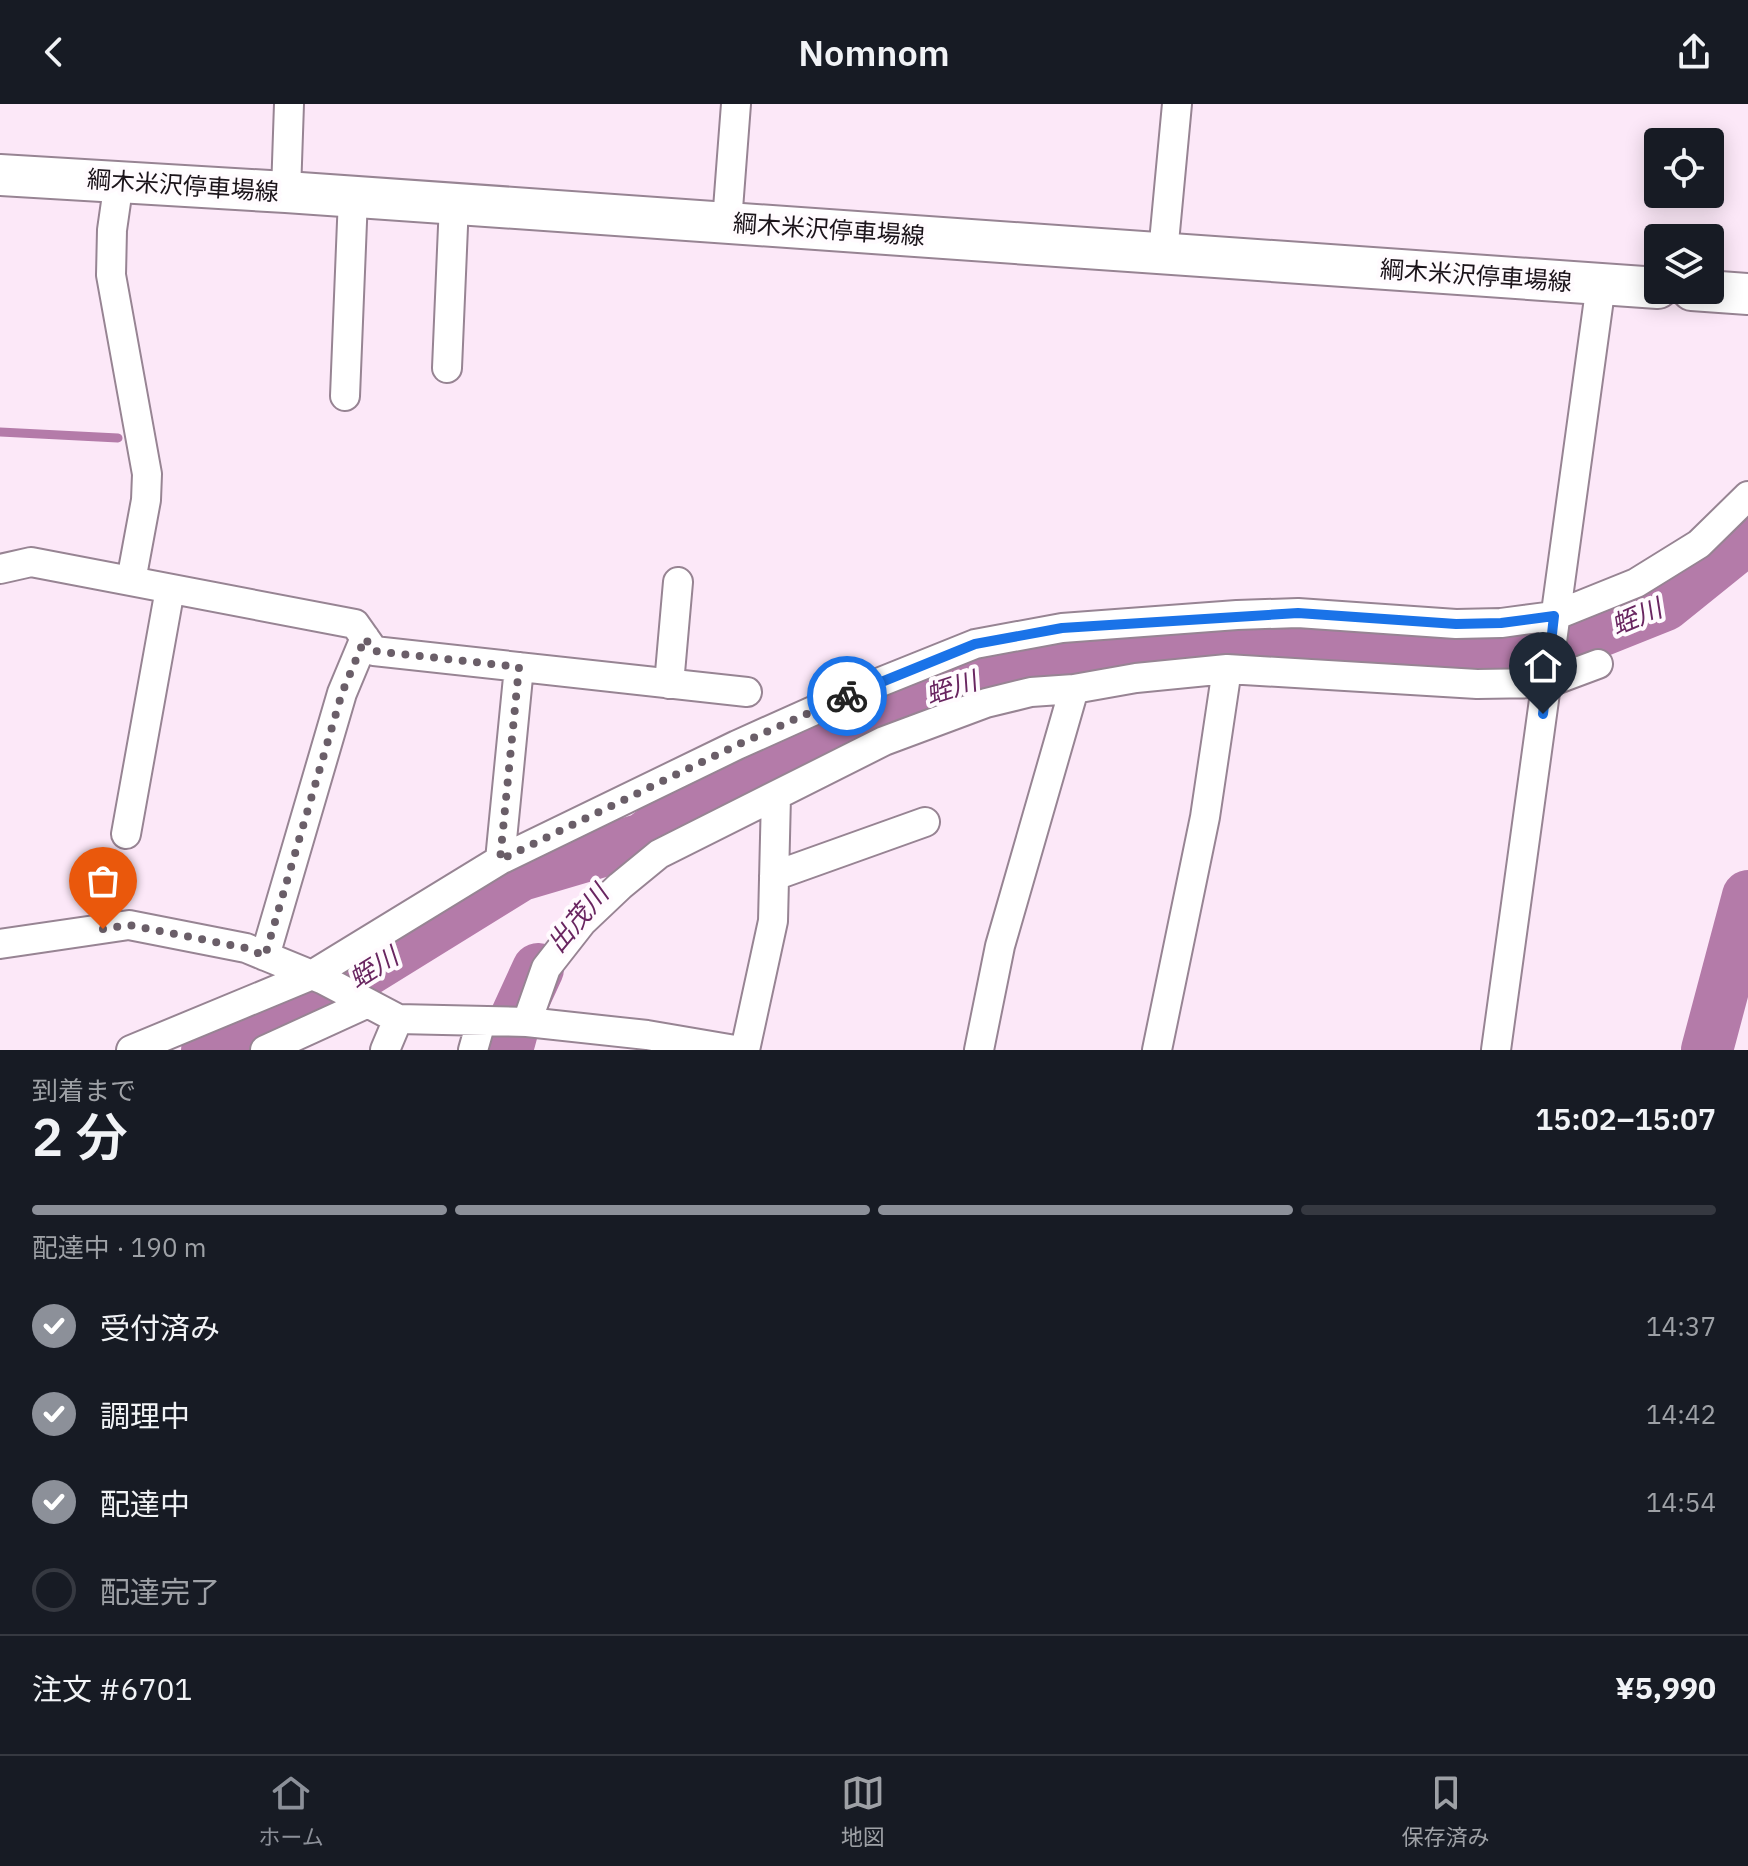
<!DOCTYPE html>
<html lang="ja">
<head>
<meta charset="utf-8">
<style>
  :root { --surface:#171b24; --page:#20242c; --text:#f1f3f6; --muted:#9ea1a6; --line:#363941; --accent:#8c9099 }
  body { margin:0; font-family:"IBM Plex Sans","Noto Sans JP",sans-serif; background:var(--page); color:var(--text); height:100vh; display:flex; flex-direction:column; font-size:30px; white-space:nowrap }
  * { box-sizing:border-box; margin:0 }
  p { font-size:26px; color:var(--muted) }
  .icon { flex:none; width:44px; height:44px; fill:none; stroke:currentColor; stroke-width:2; stroke-linecap:round; stroke-linejoin:round }
  .map { position:relative; height:946px; overflow:hidden }
  .details { display:flex; flex-direction:column; background:var(--surface); flex:1 }
  .details>* { flex:none }
  .tools { position:absolute; left:1644px; top:24px; display:grid; gap:16px }
  .tools a { display:grid; place-items:center; width:80px; height:80px; border-radius:8px; background:var(--surface); box-shadow:0 4px 20px #0003; font-size:40px }
  .pin { position:absolute; display:grid; place-items:center; width:68px; height:68px; color:#fff; margin:-82px -34px; border-radius:50% 50% 50% 0; rotate:-45deg; box-shadow:0 0 8px #0007 }
  .pin .icon { rotate:45deg }
  .courier { position:absolute; display:grid; place-items:center; width:80px; height:80px; margin:-40px; border:6px solid #1a73e8; border-radius:50%; background:#fff; color:#222; box-shadow:0 2px 10px #0007 }
  .summary em { font-style:normal; font-weight:600 }
  .summary div { display:flex; flex-direction:column-reverse }
  .summary { display:flex; align-items:center; justify-content:space-between; height:136px; padding:0 32px }
  h1 { font-size:52px; font-weight:600; line-height:60px }
  .bar { display:grid; grid-template-columns:repeat(4,1fr); gap:12px 8px; align-content:center; height:96px; padding:0 32px }
  .bar i { height:10px; border-radius:6px; background:var(--line) }
  .bar .active { background:var(--accent) }
  .bar p { grid-column:span 4 }
  .line { display:flex; align-items:center; gap:20px; padding:0 32px; border-top:2px solid var(--line) }
  .line div { flex:1 }
  ol { padding:0 32px; list-style:none }
  li { display:flex; align-items:center; gap:24px; height:88px }
  li p { margin-inline-start:auto }
  li .icon { padding:8px; border-radius:50%; background:var(--accent); color:#fff; stroke-width:4 }
  li:last-child { color:var(--muted) }
  li i { width:44px; height:44px; border:4px solid var(--line); border-radius:50% }
  header { display:flex; justify-content:space-between; align-items:center; height:104px; padding:0 32px; background:var(--surface); font-size:36px; font-weight:600 }
  .dock { display:flex; justify-content:space-around; align-items:center; height:112px; border-top:2px solid var(--line); background:var(--surface); font-size:22px; color:var(--muted) }
  .dock a { display:grid; justify-items:center; gap:4px }
  .dock .active { color:var(--accent) }
  .map>svg:first-child { display:block }
  .lines { fill:none; stroke-linecap:round; stroke-linejoin:round }
  .stream { stroke:#b47ba9; stroke-width:9 }
  .river { stroke:#b47ba9; stroke-width:52 }
  .minor-casing { stroke:#978493; stroke-width:32 }
  .secondary-casing { stroke:#978493; stroke-width:44 }
  .minor { stroke:#fff; stroke-width:28 }
  .secondary { stroke:#fff; stroke-width:40 }
  .done { stroke:#6a5e68; stroke-width:8; stroke-dasharray:0 14.4 }
  .route { stroke:#1a73e8; stroke-width:10 }
  .labels { text-anchor:middle; dominant-baseline:central; stroke-width:8; stroke-linejoin:round; paint-order:stroke }
  .street-label { font-size:24px; fill:#1b141a; stroke:#fffbfe }
  .water-label { font-size:26px; font-style:italic; fill:#692560; stroke:#fffbfe }
</style>
</head>
<body>
<header><svg class="icon" aria-label="back" viewBox="0 0 24 24"><path d="M15 5l-7 7 7 7"/></svg>Nomnom<svg class="icon" aria-label="share" viewBox="0 0 24 24"><path d="M12 15V3M7 8l5-5 5 5M5 13v7h14v-7"/></svg></header>
<div class="map">
<svg width="1748" height="946" viewBox="0 0 1748 946">
  <rect width="100%" height="100%" fill="#fce8f8"/>
  <g class="lines">
    <!-- stream -->
    <path class="stream" d="M0,328L118,334"/>
    <!-- river -->
    <path class="river" d="M207,946L301,907L521,771L643,735L723,674L817,632L913,596L1031,557L1177,539L1319,534L1533,545L1595,529L1665,501L1748,434
      M507,946L516,913L538,865
      M1707,946L1748,792"/>
    <!-- minor casing -->
    <g class="minor-casing">
      <path id="minor" d="M119,77L112,126L111,171L147,370L146,396L131,477
        M286,88L289,0
        M727,118L736,0
        M1163,149L1177,0
        M447,264L454,99
        M345,292L353,93
        M0,465L31,458L355,520L374,547L747,588
        M669,580L678,478
        M126,730L170,485
        M500,756L519,563
        M774,772L925,718
        M0,840L129,821L246,844L324,876L398,915L527,918L647,931L735,946
        M265,852L342,589L365,534
        M527,918L546,864L582,818L620,782L659,750L884,637L986,599L1031,588L1074,585L1136,574L1227,565L1477,580L1547,579L1598,560
        M131,946L312,871L500,756L737,641L853,589L975,540L1062,524L1237,511L1298,509L1456,520L1501,519L1554,512L1636,479L1699,440L1748,392
        M265,946L368,899
        M385,946L398,915
        M473,946L481,918
        M745,946L773,817L776,692
        M979,946L1000,842L1074,585
        M1157,946L1205,713L1227,565
        M1496,946L1601,180"/>
    </g>
    <!-- secondary casing -->
    <g class="secondary-casing">
      <path id="secondary" d="M0,71L286,88L1658,184
        M1692,186L1748,190"/>
    </g>
    <!-- minor -->
    <use href="#minor" class="minor"/>
    <!-- secondary -->
    <use href="#secondary" class="secondary"/>
  </g>
  <g class="lines">
    <!-- done -->
    <path class="done" d="M103,825L129,821L246,844L265,852L342,589L365,534L374,547L519,563L500,756L737,641L847,592"/>
    <!-- route -->
    <path class="route" d="M847,592L975,540L1062,524L1298,509L1456,520L1501,519L1554,512L1543,610"/>
  </g>
  <g class="labels">
    <!-- street labels -->
    <g class="street-label">
      <text transform="translate(183 81) rotate(4)">綱木米沢停車場線</text>
      <text transform="translate(829 125) rotate(4)">綱木米沢停車場線</text>
      <text transform="translate(1476 171) rotate(4)">綱木米沢停車場線</text>
    </g>
    <!-- water labels -->
    <g class="water-label">
      <text transform="translate(1636 512) rotate(-23)">蛭川</text>
      <text transform="translate(951 583) rotate(-18)">蛭川</text>
      <text transform="translate(577 814) rotate(-50)">出茂川</text>
      <text transform="translate(373 863) rotate(-32)">蛭川</text>
    </g>
  </g>
</svg>
<div class="tools">
<a><svg class="icon" aria-label="locate" viewBox="0 0 24 24"><circle cx="12" cy="12" r="6"/><path d="M12 2v4M12 18v4M2 12h4M18 12h4"/></svg></a>
<a><svg class="icon" aria-label="layers" viewBox="0 0 24 24"><path d="M12 4l9 5-9 5-9-5zM3 14l9 5 9-5"/></svg></a>
</div>
<div class="pin" style="left:103px;top:825px;background:#ea580c"><svg class="icon" aria-label="bag" viewBox="0 0 24 24"><path d="M5 8h14l-1 12H6zM9 8a3 3 0 0 1 6 0"/></svg></div>
<div class="pin" style="left:1543px;top:610px;background:#1f2937"><svg class="icon" aria-label="home" viewBox="0 0 24 24"><path d="M3 11l9-7 9 7M6 9v11h12V9"/></svg></div>
<div class="courier" style="left:847px;top:592px"><svg class="icon" aria-label="bike" viewBox="0 0 24 24"><circle cx="6" cy="16" r="4"/><circle cx="18" cy="16" r="4"/><path d="M6 16l4-8h5l3 8M10 8l3 8H6M13 5h3"/></svg></div>
</div>
<section class="details">
<div class="summary"><div><h1>2 分</h1><p>到着まで</p></div><em>15:02–15:07</em></div>
<div class="bar"><i class="active"></i><i class="active"></i><i class="active"></i><i></i><p>配達中 · 190 m</p></div>
<ol>
<li><svg class="icon" aria-label="check" viewBox="0 0 24 24"><path d="M5 12l5 5 9-10"/></svg>受付済み<p>14:37</p></li>
<li><svg class="icon" aria-label="check" viewBox="0 0 24 24"><path d="M5 12l5 5 9-10"/></svg>調理中<p>14:42</p></li>
<li><svg class="icon" aria-label="check" viewBox="0 0 24 24"><path d="M5 12l5 5 9-10"/></svg>配達中<p>14:54</p></li>
<li><i></i>配達完了</li>
</ol>
<div class="line" style="height:104px"><div>注文 #6701</div><b>¥5,990</b></div>
</section>
<nav class="dock">
<a class="active"><svg class="icon" aria-label="home" viewBox="0 0 24 24"><path d="M3 11l9-7 9 7M6 9v11h12V9"/></svg>ホーム</a>
<a><svg class="icon" aria-label="map" viewBox="0 0 24 24"><path d="M3 6l6-2 6 2 6-2v14l-6 2-6-2-6 2zM9 4v14M15 6v14"/></svg>地図</a>
<a><svg class="icon" aria-label="saved" viewBox="0 0 24 24"><path d="M7 4h10v16l-5-4-5 4z"/></svg>保存済み</a>
</nav>
</body>
</html>
